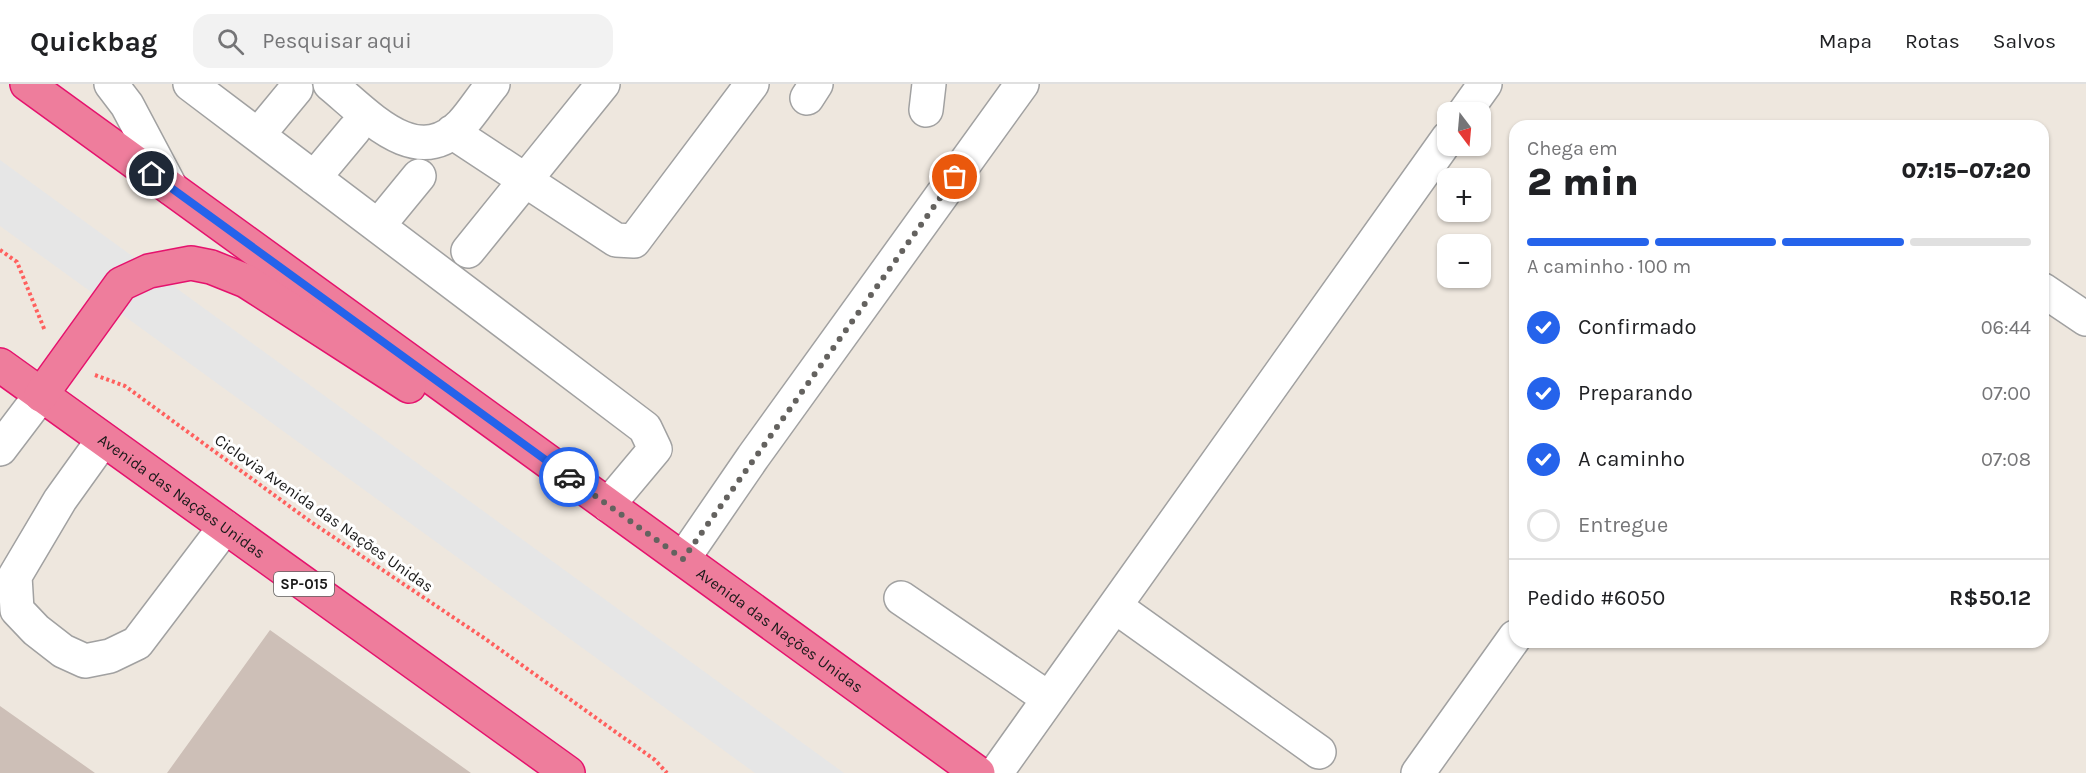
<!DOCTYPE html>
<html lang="pt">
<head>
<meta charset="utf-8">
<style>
  :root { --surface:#fff; --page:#f2f2f2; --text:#202124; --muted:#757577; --line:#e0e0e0; --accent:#2563eb }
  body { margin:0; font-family:Karla,sans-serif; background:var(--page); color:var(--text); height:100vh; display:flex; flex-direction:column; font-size:22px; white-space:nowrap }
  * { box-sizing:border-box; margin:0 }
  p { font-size:20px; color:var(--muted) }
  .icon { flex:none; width:33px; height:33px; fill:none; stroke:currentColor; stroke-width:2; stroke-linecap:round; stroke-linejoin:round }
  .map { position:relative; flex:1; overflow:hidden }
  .side { position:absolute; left:1509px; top:36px; width:540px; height:528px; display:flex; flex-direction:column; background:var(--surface); border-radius:18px; box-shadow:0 2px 4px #0004 }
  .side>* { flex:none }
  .needle { width:39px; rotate:164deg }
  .fabs { position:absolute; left:1437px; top:18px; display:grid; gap:12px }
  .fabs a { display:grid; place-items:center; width:54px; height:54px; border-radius:12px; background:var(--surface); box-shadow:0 2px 4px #0004; font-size:30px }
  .pin { position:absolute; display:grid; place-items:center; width:51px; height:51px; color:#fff; margin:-26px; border:3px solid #fff; border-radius:50%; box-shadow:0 2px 6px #0007 }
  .courier { position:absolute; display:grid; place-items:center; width:60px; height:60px; margin:-30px; border:4px solid #2563eb; border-radius:50%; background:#fff; color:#222; box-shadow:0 2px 8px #0007 }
  .headline em { font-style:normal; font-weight:800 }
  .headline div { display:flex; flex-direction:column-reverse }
  .headline { display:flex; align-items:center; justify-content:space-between; height:102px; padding:0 18px }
  h1 { font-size:39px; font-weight:800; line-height:45px }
  .bar { display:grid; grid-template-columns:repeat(4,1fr); gap:9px 6px; align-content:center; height:72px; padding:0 18px }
  .bar i { height:8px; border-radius:4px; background:var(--line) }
  .bar .active { background:var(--accent) }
  .bar p { grid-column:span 4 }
  .line { display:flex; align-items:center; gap:15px; padding:0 18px; border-top:2px solid var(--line) }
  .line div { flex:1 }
  ol { padding:0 18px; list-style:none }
  li { display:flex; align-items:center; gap:18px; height:66px }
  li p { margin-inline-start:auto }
  li .icon { padding:6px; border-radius:50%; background:var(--accent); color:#fff; stroke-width:4 }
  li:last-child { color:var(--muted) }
  li i { width:33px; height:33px; border:3px solid var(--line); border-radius:50% }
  header { display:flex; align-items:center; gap:36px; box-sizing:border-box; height:84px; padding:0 30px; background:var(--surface); border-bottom:2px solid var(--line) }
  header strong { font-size:28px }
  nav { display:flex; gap:33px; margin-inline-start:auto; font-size:21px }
  .search { width:420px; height:54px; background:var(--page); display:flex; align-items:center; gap:15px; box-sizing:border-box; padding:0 21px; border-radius:18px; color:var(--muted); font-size:22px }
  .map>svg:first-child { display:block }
  .parking { fill:#e6e6e6 }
  .building { fill:#cdbfb7 }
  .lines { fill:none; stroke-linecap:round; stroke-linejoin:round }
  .minor-casing { stroke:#a1a1a1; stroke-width:36 }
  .highway-casing { stroke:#e5126d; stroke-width:36 }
  .path { stroke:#ff605e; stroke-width:4; stroke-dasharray:3 3; stroke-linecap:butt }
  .minor { stroke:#fff; stroke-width:33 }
  .highway { stroke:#ee7d9c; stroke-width:33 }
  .done { stroke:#64625f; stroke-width:6; stroke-dasharray:0 10.8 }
  .route { stroke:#2563eb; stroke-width:8 }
  .labels { text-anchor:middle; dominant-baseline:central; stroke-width:6; stroke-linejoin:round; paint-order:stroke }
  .shield { fill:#fff; stroke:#5f5f5f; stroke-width:1.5 }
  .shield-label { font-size:15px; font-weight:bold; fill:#1a1a1a }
  .street-label { font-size:16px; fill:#1a1a1a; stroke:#fff }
</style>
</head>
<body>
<header>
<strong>Quickbag</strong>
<div class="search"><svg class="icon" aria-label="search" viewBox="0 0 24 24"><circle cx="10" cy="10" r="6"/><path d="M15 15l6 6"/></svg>Pesquisar aqui</div>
<nav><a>Mapa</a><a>Rotas</a><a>Salvos</a></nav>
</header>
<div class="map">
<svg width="2086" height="689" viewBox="0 0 2086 689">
  <rect width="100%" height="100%" fill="#eee7de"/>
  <!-- parking -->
  <path class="parking" d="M0,76L844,689H755L0,142Z"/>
  <!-- building -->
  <path class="building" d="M270,546L471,689H167Z
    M0,622L95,689H0Z"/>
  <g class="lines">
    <!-- minor casing -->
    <g class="minor-casing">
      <path id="minor" d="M111,0L127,21L171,104
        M190,0L645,344L655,365L608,421
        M330,0C367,30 416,88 462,40C473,28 482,13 493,0
        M807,14L816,0
        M926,26L929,0
        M1465,28L1485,0
        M452,48L616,156L634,157L752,0
        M258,51L296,5
        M314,94L354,46
        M378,142L419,92
        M468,167L603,0
        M2043,206L2086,235
        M103,356L60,416L15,492L17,526L36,546L63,567L85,577L110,572L137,559L225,443
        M0,365L41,311
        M683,475L753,373L1022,0
        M901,514L1048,614
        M1116,523L1319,668
        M996,689L1448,54
        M1418,689L1515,553"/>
    </g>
    <!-- highway casing -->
    <g class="highway-casing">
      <g id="highway">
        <path id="s1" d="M27,0L978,689"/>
        <path id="s2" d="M0,281L568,689"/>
        <path d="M41,311L121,200L149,187L191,179L211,183L246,197L409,302"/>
      </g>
    </g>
    <!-- path -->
    <path class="path" d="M0,166L17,178L45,247
      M95,291L125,302L311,438L484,554L655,676L667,689"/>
    <!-- minor -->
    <use href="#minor" class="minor"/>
    <!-- highway -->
    <use href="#highway" class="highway"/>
  </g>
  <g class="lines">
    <!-- done -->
    <path class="done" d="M569,393L683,475L955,93"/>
    <!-- route -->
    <path class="route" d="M152,90L569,393"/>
  </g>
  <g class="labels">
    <!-- shield labels -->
    <rect class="shield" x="274" y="488" width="60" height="24" rx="4.5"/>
    <g class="shield-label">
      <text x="304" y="500">SP-015</text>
    </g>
    <!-- street labels -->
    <g class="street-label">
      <text stroke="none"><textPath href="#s2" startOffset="224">Avenida das Nações Unidas</textPath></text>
      <text transform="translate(324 429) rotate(35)">Ciclovia Avenida das Nações Unidas</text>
      <text stroke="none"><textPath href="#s1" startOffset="930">Avenida das Nações Unidas</textPath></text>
    </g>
  </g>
</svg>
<div class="fabs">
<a><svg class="needle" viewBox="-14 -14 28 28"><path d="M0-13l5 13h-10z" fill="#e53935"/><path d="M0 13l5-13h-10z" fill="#757577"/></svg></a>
<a>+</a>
<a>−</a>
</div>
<div class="pin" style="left:955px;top:93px;background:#ea580c"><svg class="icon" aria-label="bag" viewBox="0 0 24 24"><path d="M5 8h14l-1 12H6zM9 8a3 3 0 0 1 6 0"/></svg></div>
<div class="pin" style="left:152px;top:90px;background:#1f2937"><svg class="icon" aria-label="home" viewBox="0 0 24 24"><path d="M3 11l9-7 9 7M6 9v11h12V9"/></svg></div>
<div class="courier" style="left:569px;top:393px"><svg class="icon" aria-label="car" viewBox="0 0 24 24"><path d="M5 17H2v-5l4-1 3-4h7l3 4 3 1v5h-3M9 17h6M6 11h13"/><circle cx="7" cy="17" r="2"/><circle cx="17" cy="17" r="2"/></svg></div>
<section class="side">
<div class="headline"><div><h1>2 min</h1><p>Chega em</p></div><em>07:15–07:20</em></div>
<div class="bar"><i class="active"></i><i class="active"></i><i class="active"></i><i></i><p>A caminho · 100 m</p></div>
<ol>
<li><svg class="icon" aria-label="check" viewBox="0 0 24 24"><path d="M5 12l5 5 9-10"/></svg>Confirmado<p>06:44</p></li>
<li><svg class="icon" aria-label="check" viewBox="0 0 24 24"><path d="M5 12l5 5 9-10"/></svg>Preparando<p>07:00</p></li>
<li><svg class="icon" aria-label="check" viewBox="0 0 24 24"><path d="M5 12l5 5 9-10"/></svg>A caminho<p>07:08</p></li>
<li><i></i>Entregue</li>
</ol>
<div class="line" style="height:78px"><div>Pedido #6050</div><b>R$50.12</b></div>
</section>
</div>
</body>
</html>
